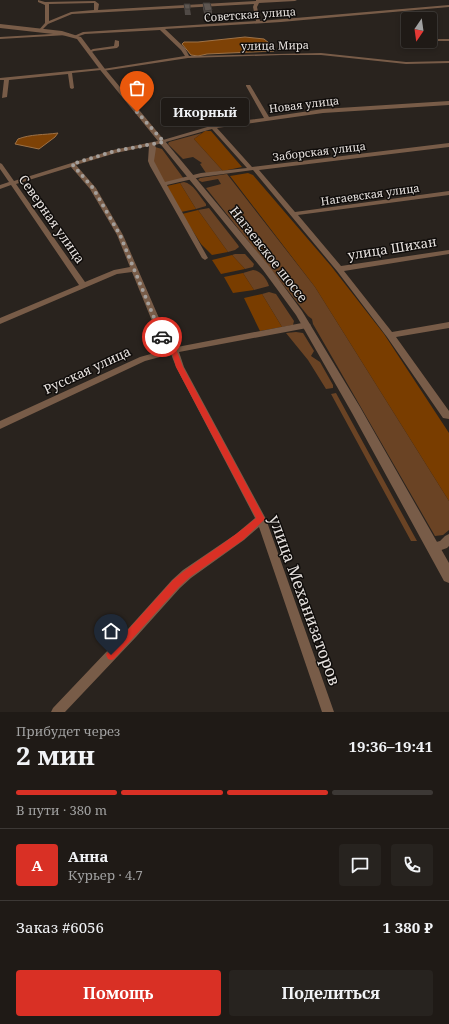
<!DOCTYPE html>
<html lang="ru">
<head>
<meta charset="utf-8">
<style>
  :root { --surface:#1f1a16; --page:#27231f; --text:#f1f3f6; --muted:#a1a1a1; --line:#3c3835; --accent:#d93025 }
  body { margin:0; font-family:"Noto Serif",serif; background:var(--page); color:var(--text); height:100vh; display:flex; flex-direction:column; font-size:15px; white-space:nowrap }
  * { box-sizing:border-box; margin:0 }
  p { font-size:13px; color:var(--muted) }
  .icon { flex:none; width:22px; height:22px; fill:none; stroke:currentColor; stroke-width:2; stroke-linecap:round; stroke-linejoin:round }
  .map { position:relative; height:712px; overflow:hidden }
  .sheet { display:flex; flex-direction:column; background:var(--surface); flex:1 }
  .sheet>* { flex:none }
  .needle { width:26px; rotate:193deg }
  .buttons { position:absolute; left:401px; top:12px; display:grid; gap:8px }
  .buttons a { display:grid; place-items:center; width:36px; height:36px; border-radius:4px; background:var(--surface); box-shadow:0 2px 6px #0003,0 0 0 1px var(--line); font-size:20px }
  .pin { position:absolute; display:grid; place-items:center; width:34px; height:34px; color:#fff; margin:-41px -17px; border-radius:50% 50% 50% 0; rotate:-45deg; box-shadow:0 0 4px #0007 }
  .pin .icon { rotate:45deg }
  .courier { position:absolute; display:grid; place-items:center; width:40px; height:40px; margin:-20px; border:3px solid #d93025; border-radius:50%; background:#fff; color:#222; box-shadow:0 1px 5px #0007 }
  .bubble { position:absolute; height:28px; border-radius:4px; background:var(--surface); box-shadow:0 2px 6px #0003,0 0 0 1px var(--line); font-size:13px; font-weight:700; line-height:28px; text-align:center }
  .head em { font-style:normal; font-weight:700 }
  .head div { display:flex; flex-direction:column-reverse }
  .head { display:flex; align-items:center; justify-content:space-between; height:68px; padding:0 16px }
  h1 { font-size:26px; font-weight:700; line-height:30px }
  .bar { display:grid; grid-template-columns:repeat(4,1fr); gap:6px 4px; align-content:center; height:48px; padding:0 16px }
  .bar i { height:5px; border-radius:3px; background:var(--line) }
  .bar .current { background:var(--accent) }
  .bar p { grid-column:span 4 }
  .line { display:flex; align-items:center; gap:10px; padding:0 16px; border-top:1px solid var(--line) }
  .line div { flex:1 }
  .round { display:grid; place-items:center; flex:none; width:42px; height:42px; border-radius:4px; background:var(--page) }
  .primary-button { display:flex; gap:8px; margin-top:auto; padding:8px 16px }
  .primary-button a { flex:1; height:46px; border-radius:4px; background:var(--accent); color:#fff; font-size:16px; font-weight:700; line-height:46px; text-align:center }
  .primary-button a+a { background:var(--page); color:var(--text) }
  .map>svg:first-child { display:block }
  .green { fill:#6a4324 }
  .forest { fill:#793d00 }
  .water { fill:#7e4206; stroke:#9e7247 }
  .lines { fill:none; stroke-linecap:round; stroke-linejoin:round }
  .minor { fill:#785c48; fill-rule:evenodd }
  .tertiary { fill:#785c48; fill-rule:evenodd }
  .wall { fill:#504a46 }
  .building { fill:#5d5651; stroke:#413c39 }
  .route { fill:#d93025 }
  .done { stroke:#a49f9b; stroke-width:4; stroke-dasharray:0 7.2 }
  .labels { text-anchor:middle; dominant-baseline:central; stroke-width:3; stroke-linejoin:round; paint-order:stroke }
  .far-street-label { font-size:11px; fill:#e7e2df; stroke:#100d0b }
  .street-label { font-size:13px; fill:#e7e2df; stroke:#100d0b }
  .near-street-label { font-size:16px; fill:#e7e2df; stroke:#100d0b }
</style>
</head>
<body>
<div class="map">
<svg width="449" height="712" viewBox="0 0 449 712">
  <rect width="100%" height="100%" fill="#29231e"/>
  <!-- green -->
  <path class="green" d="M202,133L194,139L223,171L206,173L200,164L202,163L193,157L183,159L168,144L169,142Z
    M155,147L162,149L184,179L164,183L153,160Z
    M227,174L315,287L449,501V530L443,535L435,536L313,324L312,319L308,316L206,188L221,184L218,179L202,182L198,180L200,178Z
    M184,182C193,183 200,197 206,204V206L196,209L180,183Z
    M209,208L238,245L239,247L235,250L228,252L198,210Z
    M235,254H245L254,264L253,267L245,269L232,255Z
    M253,270C260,270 267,279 269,286L254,290L243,273Z
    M269,292L276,294L294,321L293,325L282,327L262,294Z
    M296,332L303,333L314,351L311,356L320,362L333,385V388L326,389L308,360L286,333Z
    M336,393L417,541H411L331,394Z"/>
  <!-- forest -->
  <path class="forest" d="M205,131H211L242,167L223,171L194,139Z
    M248,173L253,175L331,266L384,334L449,433V501L315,287L230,176Z
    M180,183L196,209L181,212L167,186Z
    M198,210L228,252L212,255L201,244L182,214Z
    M232,255L245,269L221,274L212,260Z
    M243,273L254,290L233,293L224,277Z
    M262,294L282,327L260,331L244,298Z"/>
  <!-- water -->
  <path class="water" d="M245,37L264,39L274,47V51L207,54L198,56L191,55L182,44L184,42H198Z
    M58,133L55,137L39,149L15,144L18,139C31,134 44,135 58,133Z"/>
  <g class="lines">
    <!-- minor -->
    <path class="minor" d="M38,0L45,2L95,1L99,4L98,10L256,1V0H297L295,1L259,3L257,7L260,21L449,5V7L281,22L165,29L185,48L189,56L321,53L406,62L449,61V63L406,64L321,55H282L188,58L103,71L101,70L72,73L74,88L72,89L70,88L68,74L9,80L7,97L2,98L4,80H0V78L101,68L103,69L185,56L181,50L160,30L85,34L76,37L74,36L83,32L256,21L253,7L254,4L72,14L48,24L40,32L38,31L45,23V5L38,2ZM94,3V10L71,12L49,21V4Z
      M69,33V35H67L0,39V37Z
      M435,39H449V41H433V40Z
      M115,40L119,41V46L117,48L94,51L89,53L87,52L93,49L114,46Z
      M246,85H250L269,117L323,109L449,101V105L323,113L217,128L252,167L449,143V147L259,170L295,212L449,191V195L298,215L341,266L449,250V254L344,271L392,332L449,322V328L396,337L449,411V419L443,418L387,337L337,271L253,170L201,177L167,185L208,258L205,260L202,258L150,166L148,161L149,146L116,153L76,165L96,188L123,235L172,348L307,322L311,325L307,328L179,352L184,367L266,519L334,712H322L259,527L244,540L191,578L180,588L136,637L65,712H51L53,708L128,629L172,580L183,570L236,534L255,518L176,367L171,354L145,361L0,429V421L140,357L165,350L159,338L132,272L117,274L0,324V318L79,285L11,185L0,189V185L9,182L0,169V163L2,164L14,181L113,150L163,140L221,123L264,118L246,86ZM212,129L247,168L201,173L165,182L154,161L156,148L155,145ZM71,167L90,189L117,235L130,267L114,270L85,282L16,184Z
      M449,534V546L447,548L433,553L429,552L428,548L429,544L440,541L445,536Z"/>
    <!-- tertiary -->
    <path class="tertiary" d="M0,24L62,31L81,37L105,69L269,266L302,311L360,407L449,563V583L444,581L352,413L296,315L263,270L101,71L77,39L62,35L0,28Z"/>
  </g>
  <!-- wall -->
  <path class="wall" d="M203,3L212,10V17H205L203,9Z
    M184,4L190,9L191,15H185Z"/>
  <!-- building -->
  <path class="building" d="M203,3H210L212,10L205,11Z
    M184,4H190V9H185Z"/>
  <!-- route -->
  <path class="route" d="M160,335H165L172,349H176L183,367L265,519L243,540L190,577L179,587L114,659L111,660L108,659L106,655L108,652L173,580C199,558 230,541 256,518L176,367L172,353H168L159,337Z"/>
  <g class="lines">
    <!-- done -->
    <path class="done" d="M137,112L164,142L115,151L72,164L93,188L120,235L162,337"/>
  </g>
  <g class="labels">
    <!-- far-street labels -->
    <g class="far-street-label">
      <text transform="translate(250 14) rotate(-4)">Советская улица</text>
      <text transform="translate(275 45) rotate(-1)">улица Мира</text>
      <text transform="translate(304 104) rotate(-7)">Новая улица</text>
      <text transform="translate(319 151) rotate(-7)">Заборская улица</text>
      <text transform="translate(370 194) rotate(-8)">Нагаевская улица</text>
    </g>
    <!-- street labels -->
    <g class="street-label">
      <text transform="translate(52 219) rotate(55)">Северная улица</text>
      <text transform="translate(392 248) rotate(-9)">улица Шихан</text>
      <text transform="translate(269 254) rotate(52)">Нагаевское шоссе</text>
      <text transform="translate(87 370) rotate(-25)">Русская улица</text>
    </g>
    <!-- near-street labels -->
    <g class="near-street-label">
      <text transform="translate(305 600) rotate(70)">улица Механизаторов</text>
    </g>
  </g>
</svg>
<div class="buttons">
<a><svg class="needle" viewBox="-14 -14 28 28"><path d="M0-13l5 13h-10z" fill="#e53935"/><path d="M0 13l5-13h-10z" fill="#a1a1a1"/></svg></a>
</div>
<div class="pin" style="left:137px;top:112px;background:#ea580c"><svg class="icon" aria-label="bag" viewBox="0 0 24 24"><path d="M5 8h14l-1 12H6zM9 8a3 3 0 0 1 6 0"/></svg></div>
<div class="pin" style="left:111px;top:655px;background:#1f2937"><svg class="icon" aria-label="home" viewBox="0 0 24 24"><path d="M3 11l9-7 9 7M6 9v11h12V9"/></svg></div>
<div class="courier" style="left:162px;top:337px"><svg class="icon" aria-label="car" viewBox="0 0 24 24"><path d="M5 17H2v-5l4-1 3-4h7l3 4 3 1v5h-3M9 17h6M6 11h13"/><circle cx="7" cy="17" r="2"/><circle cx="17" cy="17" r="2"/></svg></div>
<div class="bubble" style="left:161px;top:98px;width:88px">Икорный</div>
</div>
<section class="sheet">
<div class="head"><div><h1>2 мин</h1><p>Прибудет через</p></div><em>19:36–19:41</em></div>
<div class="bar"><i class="current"></i><i class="current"></i><i class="current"></i><i></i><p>В пути · 380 m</p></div>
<div class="line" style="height:72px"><b class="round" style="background:var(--accent);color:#fff">А</b><div><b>Анна</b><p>Курьер · 4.7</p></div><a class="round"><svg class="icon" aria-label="chat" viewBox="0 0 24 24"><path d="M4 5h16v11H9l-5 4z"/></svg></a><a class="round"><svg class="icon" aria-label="phone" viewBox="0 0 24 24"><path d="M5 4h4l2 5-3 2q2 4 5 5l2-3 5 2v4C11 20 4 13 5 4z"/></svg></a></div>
<div class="line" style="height:52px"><div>Заказ #6056</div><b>1 380 ₽</b></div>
<div class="primary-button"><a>Помощь</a><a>Поделиться</a></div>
</section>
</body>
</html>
